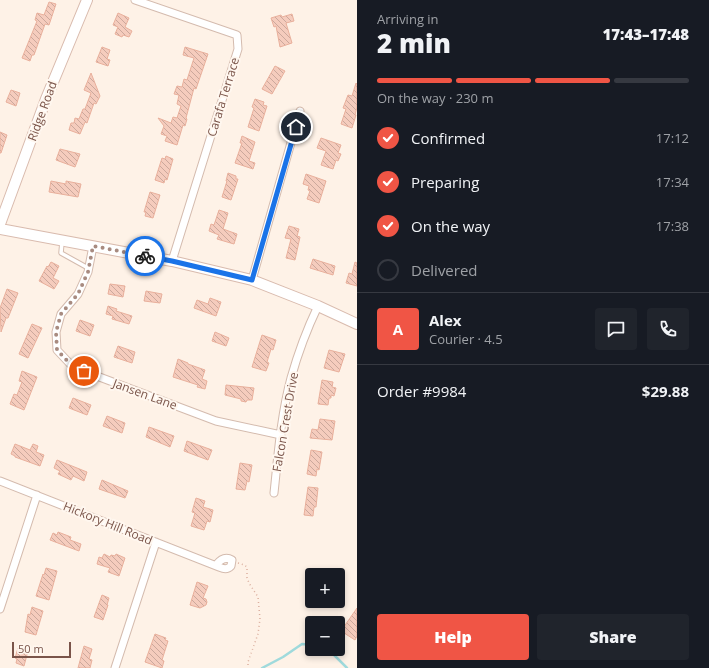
<!DOCTYPE html>
<html lang="en">
<head>
<meta charset="utf-8">
<style>
  :root { --surface:#171b24; --page:#20242c; --text:#f1f3f6; --muted:#9ea1a6; --line:#363941; --accent:#f05545 }
  body { margin:0; font-family:"Open Sans",sans-serif; background:var(--page); color:var(--text); height:100vh; display:flex; flex-direction:column; font-size:15px; white-space:nowrap }
  * { box-sizing:border-box; margin:0 }
  p { font-size:13px; color:var(--muted) }
  .icon { flex:none; width:22px; height:22px; fill:none; stroke:currentColor; stroke-width:2; stroke-linecap:round; stroke-linejoin:round }
  .map { position:relative; flex:1; overflow:hidden }
  .panel { display:flex; flex-direction:column; background:var(--surface); width:352px }
  .panel>* { flex:none }
  .fabs { position:absolute; left:305px; top:568px; display:grid; gap:8px }
  .fabs a { display:grid; place-items:center; width:40px; height:40px; border-radius:4px; background:var(--surface); box-shadow:0 2px 6px #0003; font-size:20px }
  .scale { position:absolute; left:12px; bottom:10px; width:59px; box-sizing:border-box; padding-left:4px; border:2px solid #7a5449; border-top:0; font-size:11px; line-height:14px; white-space:nowrap; color:#7a5449; -webkit-text-stroke:3px #fff7ef; paint-order:stroke }
  .pin { position:absolute; display:grid; place-items:center; width:34px; height:34px; color:#fff; margin:-17px; border:2px solid #fff; border-radius:50%; box-shadow:0 1px 4px #0007 }
  .courier { position:absolute; display:grid; place-items:center; width:40px; height:40px; margin:-20px; border:3px solid #1a73e8; border-radius:50%; background:#fff; color:#222; box-shadow:0 1px 5px #0007 }
  .summary em { font-style:normal; font-weight:800 }
  .summary div { display:flex; flex-direction:column-reverse }
  .summary { display:flex; align-items:center; justify-content:space-between; height:68px; padding:0 20px }
  h1 { font-size:26px; font-weight:800; line-height:30px }
  .bar { display:grid; grid-template-columns:repeat(4,1fr); gap:6px 4px; align-content:center; height:48px; padding:0 20px }
  .bar i { height:5px; border-radius:3px; background:var(--line) }
  .bar .on { background:var(--accent) }
  .bar p { grid-column:span 4 }
  .line { display:flex; align-items:center; gap:10px; padding:0 20px; border-top:1px solid var(--line) }
  .line div { flex:1 }
  .round { display:grid; place-items:center; flex:none; width:42px; height:42px; border-radius:4px; background:var(--page) }
  ol { padding:0 20px; list-style:none }
  li { display:flex; align-items:center; gap:12px; height:44px }
  li p { margin-inline-start:auto }
  li .icon { padding:4px; border-radius:50%; background:var(--accent); color:#fff; stroke-width:4 }
  li:last-child { color:var(--muted) }
  li i { width:22px; height:22px; border:2px solid var(--line); border-radius:50% }
  .action { display:flex; gap:8px; margin-top:auto; padding:8px 20px }
  .action a { flex:1; height:46px; border-radius:4px; background:var(--accent); color:#fff; font-size:16px; font-weight:800; line-height:46px; text-align:center }
  .action a+a { background:var(--page); color:var(--text) }
  main { display:flex; flex:1; min-height:0 }
  .map>svg:first-child { display:block }
  .lines { fill:none; stroke-linecap:round; stroke-linejoin:round }
  .stream { stroke:#9fdadc; stroke-width:2.5 }
  .building { fill:url(#building-back-hatch); stroke:#e9b09c }
  .lane-casing { stroke:#d4bbae; stroke-width:5.5 }
  .street-casing { stroke:#d4bbae; stroke-width:9 }
  .secondary-casing { stroke:#d9bbae; stroke-width:12 }
  .path { stroke:#dbaf9f; stroke-width:1.5; stroke-dasharray:1 3; stroke-linecap:butt }
  .lane { stroke:#fff; stroke-width:3.5 }
  .street { stroke:#fff; stroke-width:7 }
  .secondary { stroke:#fff; stroke-width:10 }
  .done { stroke:#a88b80; stroke-width:4; stroke-dasharray:0 7.2 }
  .route { stroke:#1a73e8; stroke-width:5 }
  .labels { text-anchor:middle; dominant-baseline:central; stroke-width:4; stroke-linejoin:round; paint-order:stroke }
  .street-label { font-size:12px; fill:#7a5449; stroke:#fff7ef }
</style>
</head>
<body>
<main>
<div class="map">
<svg width="357" height="668" viewBox="0 0 357 668">
  <defs>
    <pattern id="building-back-hatch" width="6" height="6" patternUnits="userSpaceOnUse"><rect width="6" height="6" fill="#f5ccbd"/><path d="M-1 5l2 2M0 0l6 6M5-1l2 2" fill="none" stroke="#cba89c"/></pattern>
  </defs>
  <rect width="100%" height="100%" fill="#fef2e7"/>
  <g class="lines">
    <!-- stream -->
    <path class="stream" d="M328,649L347,668
      M262,668L283,657L302,644L312,645"/>
  </g>
  <!-- building -->
  <path class="building" d="M49,2L56,4L49,25L45,24L34,55H32L30,61L22,58L37,21L35,20L37,13L44,15Z
    M118,13L129,18L125,27L132,31L129,37L123,35L122,37L115,34L118,27L113,25Z
    M292,14L294,21L286,23L292,43L280,47L276,26L274,27L271,18L281,15L282,17Z
    M102,47L110,50L107,59L110,60L108,66L96,62Z
    M185,47L208,54L196,89L194,88L186,118L187,119L185,126L183,125L177,145L165,141L167,136L161,134L164,126L158,118L171,123L173,117L177,118L181,106L177,104L179,95L174,94L177,86L182,87L184,79L187,80L194,58L183,55Z
    M275,66L285,71L272,94L262,89Z
    M91,73L100,96L96,104L94,103L87,123L85,122L80,134L69,130L71,123H74L75,118L79,119L83,109H85L91,93L84,90Z
    M356,83L357,84V107L355,115H356L352,128L341,124L346,109L343,108L348,95L352,96Z
    M11,90L20,93L16,106L6,102Z
    M255,99L264,102L263,105L267,106L259,131L248,127L254,108L252,107Z
    M0,132L7,135L1,153H0Z
    M242,136L255,142L249,161L255,163L253,169L235,163L242,143H240Z
    M321,138L341,145L338,153L341,154L338,161L336,160L333,169L321,165L326,151L317,148Z
    M60,149L80,154L75,167L56,160Z
    M166,156L173,159L167,180L165,179L164,183L155,180L162,158L165,159Z
    M228,173L236,176V179H238L231,200L222,197L227,181H226Z
    M306,174L326,181L319,203L307,199L310,191L308,190L309,186L303,184Z
    M51,181L66,184V181L81,184L78,197L49,192Z
    M150,192L160,195L153,218L145,216L146,212H144Z
    M219,210L228,213L223,229L237,234L234,244L217,239L219,235L209,231L211,224L214,225Z
    M289,226L299,229L297,236L300,237L295,260L286,258L291,239L285,238Z
    M313,259L335,266L333,275L310,268Z
    M51,262L59,266L53,278L59,281L54,289L39,281L47,266L48,267Z
    M355,262L357,263V286L346,283L349,273L352,274Z
    M110,284L125,286L123,297L108,294Z
    M7,289L18,293L8,318H6L1,332L0,308Z
    M146,291L162,294L160,303L144,301Z
    M210,298L221,302L216,316L194,308L197,300L208,304Z
    M108,306L117,309L116,311L132,316L129,324L112,319L113,316L106,314Z
    M80,320L94,325L90,336L76,331Z
    M32,324L42,328L28,358L19,354Z
    M215,332L229,338L226,346L212,341Z
    M262,335L276,340L273,350L271,349L267,362L269,363L266,371L252,367Z
    M118,346L135,352L132,363L114,357Z
    M329,350L345,354L339,372L324,368Z
    M178,359L188,363V364L205,370L202,379L207,381L205,389L197,387L198,385L173,377Z
    M22,371L37,377L24,410L10,404L14,394L17,395L22,382L19,381Z
    M322,380L333,382L332,387L336,388L334,396L331,395V398H329L328,405L318,404Z
    M226,385L254,388L252,400H247L246,402L241,401V399L225,395Z
    M73,398L91,405L87,415L69,408Z
    M107,416L125,423L122,433L103,426Z
    M320,419L335,421L332,440L310,438L312,429L318,430Z
    M149,427L174,436L170,447L146,437Z
    M187,441L212,450L208,460L184,451Z
    M15,444L30,450L33,444L38,446L36,452L44,455L40,466L15,457V456L11,454Z
    M311,450L322,452L319,470L317,469L316,476L307,474Z
    M57,460L87,472L84,481L73,476L71,480L58,474L60,471L54,468Z
    M240,463L252,465L249,482L247,481L245,490L236,489Z
    M102,480L128,491L125,498L99,489Z
    M308,487L318,488L316,507H314L313,516L304,515Z
    M196,498L205,501L203,507L213,510L210,522L207,521L204,530L191,526L195,513L192,512Z
    M58,532L71,537L70,540L81,544L79,551L50,540L53,533L57,535Z
    M104,554L110,557L111,555L115,556L116,554L125,558L119,576L108,572L110,568L97,564L99,557L102,558Z
    M46,568L57,571L49,600L36,596L43,574L44,575Z
    M197,582L208,586L203,598L206,599L207,602L206,605L200,608L190,605Z
    M102,595L109,598L107,605H108L103,620L94,617Z
    M32,607L43,611L36,635L25,632L28,614L30,615Z
    M357,608V636L355,640L341,631Z
    M155,634L166,638L165,640L168,641L162,660L164,661L162,668L145,662Z
    M84,646L92,649L89,659L92,660L90,668H78Z
    M18,648L28,651L24,666L16,663L17,659L15,658Z"/>
  <g class="lines">
    <!-- lane casing -->
    <g class="lane-casing">
      <path id="lane" d="M62,242L61,253L88,268"/>
    </g>
    <!-- street casing -->
    <g class="street-casing">
      <path id="street" d="M135,0L237,35L238,49L172,261
        M93,246L88,272L78,294L61,314L56,332L57,350L73,367L216,421L281,435
        M252,280L300,111
        M0,481L219,567C224,569 227,570 231,566L232,560C225,556 220,560 216,565
        M274,493C278,455 281,415 291,378C298,353 307,329 318,306
        M0,609L37,495
        M115,668L156,542"/>
    </g>
    <!-- secondary casing -->
    <g class="secondary-casing">
      <path id="secondary" d="M0,224L46,99L87,0
        M0,229L172,261L252,280L318,306L357,324"/>
    </g>
    <!-- path -->
    <path class="path" d="M238,563L244,565L247,567V578L249,583L258,597L260,619L258,634L248,662V668"/>
    <!-- lane -->
    <use href="#lane" class="lane"/>
    <!-- street -->
    <use href="#street" class="street"/>
    <!-- secondary -->
    <use href="#secondary" class="secondary"/>
  </g>
  <g class="lines">
    <!-- done -->
    <path class="done" d="M84,371L73,367L57,350L56,332L61,314L78,294L88,272L93,246L145,256"/>
    <!-- route -->
    <path class="route" d="M145,256L172,261L252,280L296,127"/>
  </g>
  <g class="labels">
    <!-- street labels -->
    <g class="street-label">
      <text transform="translate(223 97) rotate(-73)">Carafa Terrace</text>
      <text transform="translate(42 111) rotate(-70)">Ridge Road</text>
      <text transform="translate(145 394) rotate(20)">Jansen Lane</text>
      <text transform="translate(285 422) rotate(-80)">Falcon Crest Drive</text>
      <text transform="translate(108 523) rotate(22)">Hickory Hill Road</text>
    </g>
  </g>
</svg>
<div class="fabs">
<a>+</a>
<a>−</a>
</div>
<div class="scale">50 m</div>
<div class="pin" style="left:84px;top:371px;background:#ea580c"><svg class="icon" aria-label="bag" viewBox="0 0 24 24"><path d="M5 8h14l-1 12H6zM9 8a3 3 0 0 1 6 0"/></svg></div>
<div class="pin" style="left:296px;top:127px;background:#1f2937"><svg class="icon" aria-label="home" viewBox="0 0 24 24"><path d="M3 11l9-7 9 7M6 9v11h12V9"/></svg></div>
<div class="courier" style="left:145px;top:256px"><svg class="icon" aria-label="bike" viewBox="0 0 24 24"><circle cx="6" cy="16" r="4"/><circle cx="18" cy="16" r="4"/><path d="M6 16l4-8h5l3 8M10 8l3 8H6M13 5h3"/></svg></div>
</div>
<section class="panel">
<div class="summary"><div><h1>2 min</h1><p>Arriving in</p></div><em>17:43–17:48</em></div>
<div class="bar"><i class="on"></i><i class="on"></i><i class="on"></i><i></i><p>On the way · 230 m</p></div>
<ol>
<li><svg class="icon" aria-label="check" viewBox="0 0 24 24"><path d="M5 12l5 5 9-10"/></svg>Confirmed<p>17:12</p></li>
<li><svg class="icon" aria-label="check" viewBox="0 0 24 24"><path d="M5 12l5 5 9-10"/></svg>Preparing<p>17:34</p></li>
<li><svg class="icon" aria-label="check" viewBox="0 0 24 24"><path d="M5 12l5 5 9-10"/></svg>On the way<p>17:38</p></li>
<li><i></i>Delivered</li>
</ol>
<div class="line" style="height:72px"><b class="round" style="background:var(--accent);color:#fff">A</b><div><b>Alex</b><p>Courier · 4.5</p></div><a class="round"><svg class="icon" aria-label="chat" viewBox="0 0 24 24"><path d="M4 5h16v11H9l-5 4z"/></svg></a><a class="round"><svg class="icon" aria-label="phone" viewBox="0 0 24 24"><path d="M5 4h4l2 5-3 2q2 4 5 5l2-3 5 2v4C11 20 4 13 5 4z"/></svg></a></div>
<div class="line" style="height:52px"><div>Order #9984</div><b>$29.88</b></div>
<div class="action"><a>Help</a><a>Share</a></div>
</section>
</main>
</body>
</html>
